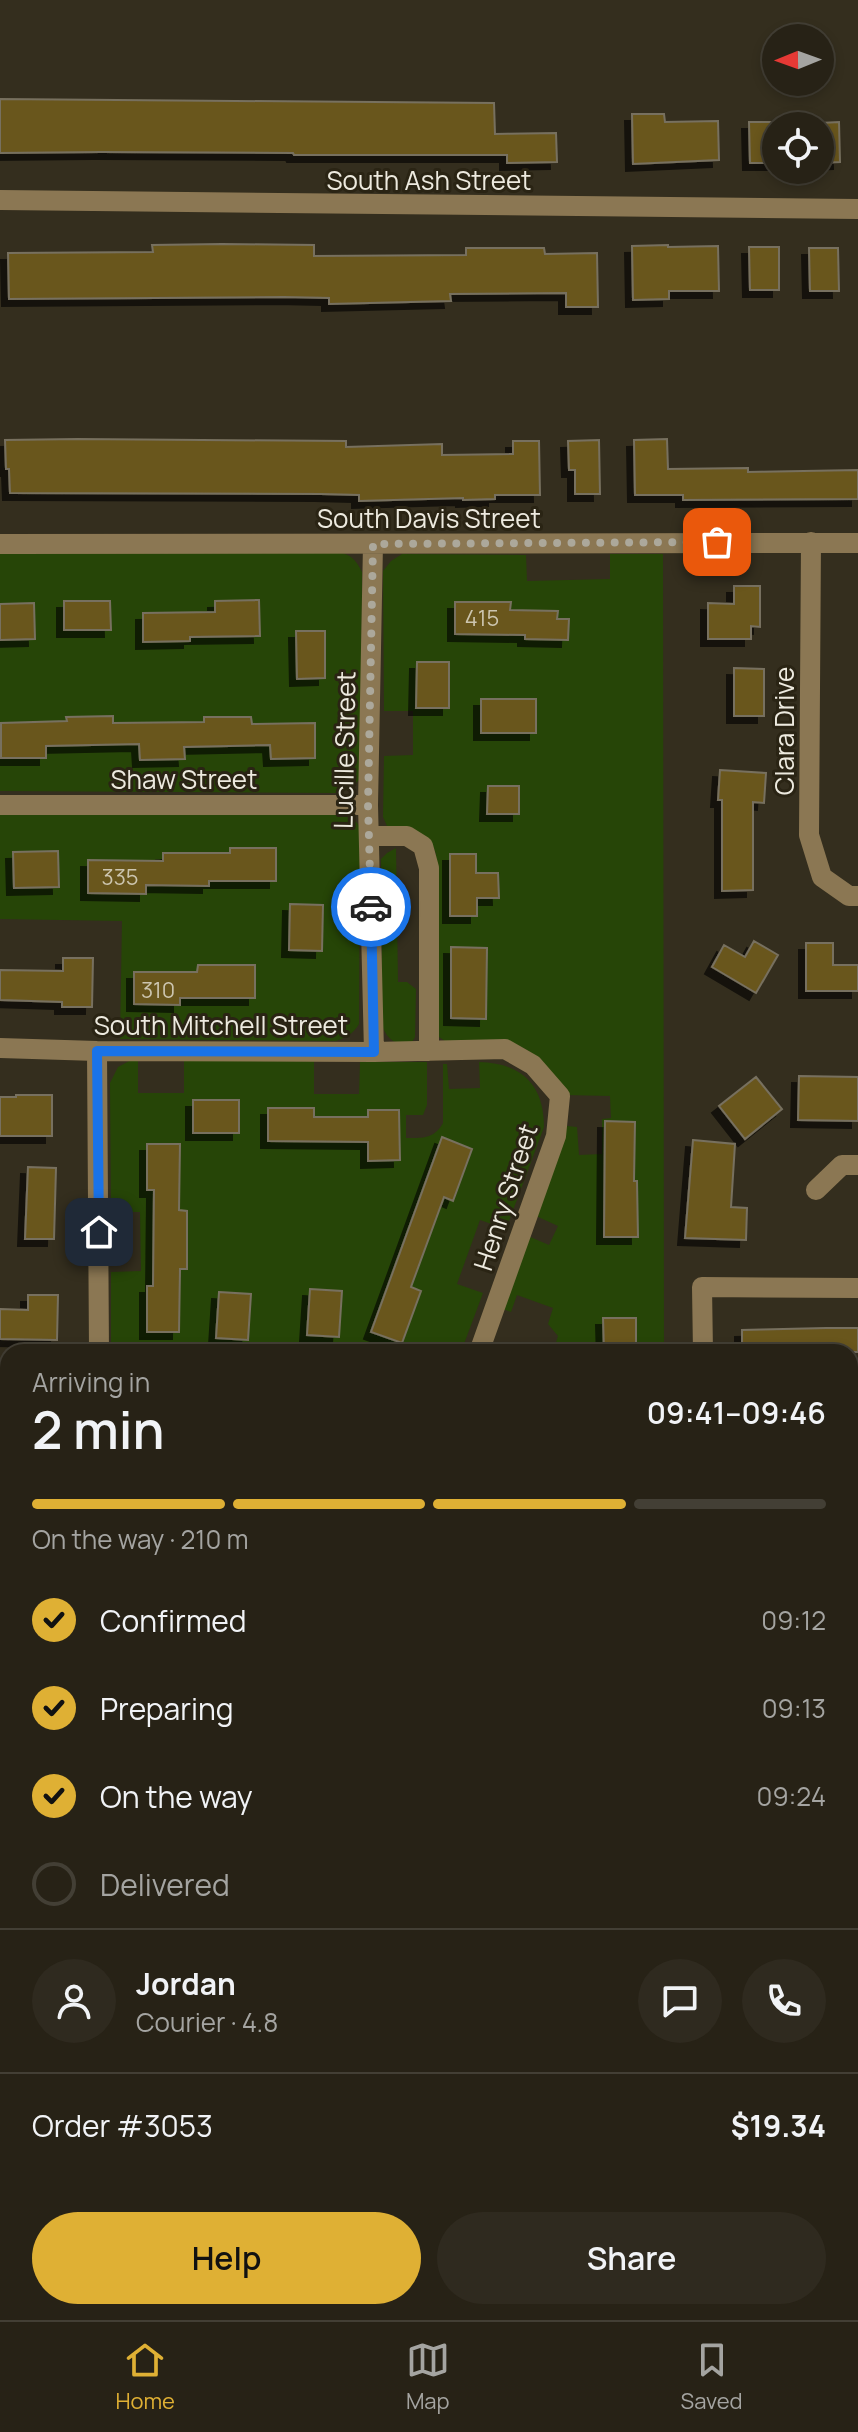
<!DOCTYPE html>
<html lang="en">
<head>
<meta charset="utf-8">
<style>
  :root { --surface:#272216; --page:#2f2a1f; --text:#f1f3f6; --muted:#a4a4a1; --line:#433f35; --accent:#dfb034 }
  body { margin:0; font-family:Manrope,sans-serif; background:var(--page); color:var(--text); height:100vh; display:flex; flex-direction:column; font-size:30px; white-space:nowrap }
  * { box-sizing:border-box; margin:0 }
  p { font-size:26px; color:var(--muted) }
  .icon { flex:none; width:44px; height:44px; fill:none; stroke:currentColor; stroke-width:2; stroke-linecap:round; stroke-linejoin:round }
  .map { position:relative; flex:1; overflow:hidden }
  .details { position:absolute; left:0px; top:1344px; width:858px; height:976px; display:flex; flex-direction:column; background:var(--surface); border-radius:24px 24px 0 0; box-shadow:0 4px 12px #0003,0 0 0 2px var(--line) }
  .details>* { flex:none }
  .needle { width:52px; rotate:269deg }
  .tools { position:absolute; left:762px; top:24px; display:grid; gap:16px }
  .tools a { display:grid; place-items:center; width:72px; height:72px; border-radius:50%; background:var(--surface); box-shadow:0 4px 12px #0003,0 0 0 2px var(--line); font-size:40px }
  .pin { position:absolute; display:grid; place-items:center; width:68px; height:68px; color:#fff; margin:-34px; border-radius:16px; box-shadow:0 4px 12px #0006 }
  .courier { position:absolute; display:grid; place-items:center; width:80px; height:80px; margin:-40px; border:6px solid #1a73e8; border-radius:50%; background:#fff; color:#222; box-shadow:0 2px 10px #0007 }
  .head em { font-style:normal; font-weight:600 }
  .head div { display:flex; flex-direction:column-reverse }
  .head { display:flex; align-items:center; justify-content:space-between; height:136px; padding:0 32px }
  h1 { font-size:52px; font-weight:600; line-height:60px }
  .bar { display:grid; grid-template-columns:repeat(4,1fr); gap:12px 8px; align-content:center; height:96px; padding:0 32px }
  .bar i { height:10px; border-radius:6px; background:var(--line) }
  .bar .selected { background:var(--accent) }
  .bar p { grid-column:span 4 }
  .line { display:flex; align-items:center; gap:20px; padding:0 32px; border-top:2px solid var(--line) }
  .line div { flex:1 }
  .round { display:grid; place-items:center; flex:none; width:84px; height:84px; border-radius:42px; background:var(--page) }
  ol { padding:0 32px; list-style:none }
  li { display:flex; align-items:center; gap:24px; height:88px }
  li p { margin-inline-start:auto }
  li .icon { padding:8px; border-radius:50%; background:var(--accent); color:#111; stroke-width:4 }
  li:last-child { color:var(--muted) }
  li i { width:44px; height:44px; border:4px solid var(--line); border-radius:50% }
  .button { display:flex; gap:16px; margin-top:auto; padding:16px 32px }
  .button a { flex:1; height:92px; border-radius:48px; background:var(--accent); color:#111; font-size:32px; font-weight:600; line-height:92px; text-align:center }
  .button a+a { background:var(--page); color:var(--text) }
  .tab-bar { display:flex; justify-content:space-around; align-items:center; height:112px; border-top:2px solid var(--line); background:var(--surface); font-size:22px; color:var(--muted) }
  .tab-bar a { display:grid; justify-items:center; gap:4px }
  .tab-bar .selected { color:var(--accent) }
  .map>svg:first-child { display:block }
  .green { fill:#264507 }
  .building { fill:#69561f; stroke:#77705e; stroke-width:2; filter:url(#shadow) }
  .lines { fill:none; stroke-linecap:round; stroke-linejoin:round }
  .minor { stroke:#8b7753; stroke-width:20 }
  .done { stroke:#aca89b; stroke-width:8; stroke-dasharray:0 14.4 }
  .route { stroke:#1a73e8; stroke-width:10 }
  .labels { text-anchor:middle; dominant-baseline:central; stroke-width:6; stroke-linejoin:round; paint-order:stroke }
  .number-label { font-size:22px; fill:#ccc5af }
  .street-label { font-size:26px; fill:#edeadf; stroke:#2a2414 }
</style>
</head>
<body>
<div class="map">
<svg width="858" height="2320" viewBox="0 0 858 2320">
  <defs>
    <filter id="shadow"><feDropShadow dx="-7" dy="7" stdDeviation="0" flood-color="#0009"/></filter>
  </defs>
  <rect width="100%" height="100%" fill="#342e1e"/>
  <!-- green -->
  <path class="green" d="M0,551L342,553C353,556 357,562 362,572L361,775C356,787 349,790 337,793L0,791Z
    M402,554L526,555L527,581L610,579V554H663L664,1352H553L558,1336L548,1324L553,1308L517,1295L511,1312L503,1309L528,1236L549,1245L558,1226L536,1216L567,1126L577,1127L579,1155L602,1154V1119L611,1118L610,1096L565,1095C528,1033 512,1042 445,1041L439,1037L435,1025L436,854C428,829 412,829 387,826L383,817L384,756L413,755V711H384L383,571L391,561Z
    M0,813L339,814C351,815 355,818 360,828L359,1024C353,1034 347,1037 336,1041L120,1039L122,921L0,919Z
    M396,848L398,982H407L416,989L415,1037L411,1044C394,1044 389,1041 382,1026L381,859L387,853Z
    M133,1059H138V1093H184V1061H314V1094H359L360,1062H427V1105L423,1115H406V1138C423,1138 434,1139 443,1123V1064H447L449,1089L480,1088L479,1062C521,1063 544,1084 544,1127L506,1229L480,1220L457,1284L483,1293L461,1352H311V1345L258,1342L257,1352H111V1272L141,1271L140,1212H111L110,1083L118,1067Z
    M484,2312H671V2320H484Z"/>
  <!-- building -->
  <path class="building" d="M0,99L494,103L495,134L556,133L557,162L507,163V155H294L293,153L101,152L0,153Z
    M632,114H664L665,122L718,121L719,160L633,164Z
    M749,122H776V163H750Z
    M839,122L840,162L820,163V123Z
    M222,244L314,245V256L466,255V248H544L545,254L597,253L598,307H566V293L450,294L451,301L329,304V298L284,297L9,299L8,253L153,252L152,245Z
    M668,245V247L718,246L719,291H669V299L633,300L632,246Z
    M749,247H779V290H750Z
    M809,248H838L839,291H810Z
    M78,439L346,441V447L442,444V455L513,454V441H539L540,495H495V499L463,500V498L359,501V495L321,494L10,493L9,469H6L5,440Z
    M667,439L668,469L748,468V472L858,470V499L683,500V495H635L634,440Z
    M599,440L600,494H575V470H569L568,441Z
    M734,586H760V627L751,626V639H708V603L734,604Z
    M259,600L260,636L190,637V641L143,642V613L215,612V601Z
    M64,601H110L111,630H64Z
    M455,602H511L510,610L558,611L557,619H569L568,640L525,639V635L455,634Z
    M34,603L35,639L0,640V604Z
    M296,631H325V678L297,679Z
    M417,662H449V708H416Z
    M734,668L764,669V716H734Z
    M481,699H536V733H481Z
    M113,716V723L204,722V717H251L252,724L315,723V758L271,759L270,745L184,747L185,759L140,760L139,744L46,746V758H1V723L67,721L66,717Z
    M720,770L766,773L764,803L753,802V890L722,891V800H718Z
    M488,786H519V814H487Z
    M230,848H276V881H209V886L146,885V894L88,893V860L163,861V853H230Z
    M58,851L59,887L14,888L13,852Z
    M450,854H476V873H498L499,898H477V916H450Z
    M290,904L323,905L322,951L289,950Z
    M754,941L778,955L756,993L712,967L724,945L745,957Z
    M806,943H833V965H858V991H806Z
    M451,947L487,948L486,1019L451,1018Z
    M63,958H93L92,1007H62V1002L0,1000V970L63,971Z
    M198,965H255V998H180V1005L134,1004V972H197Z
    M799,1076L858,1077V1121L798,1120Z
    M756,1077L782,1109L745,1139L719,1106Z
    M16,1095H52V1136H0V1097H16Z
    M193,1100H239V1133H193Z
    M268,1108H314V1117H368V1110H399L400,1160L368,1161V1142L268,1141Z
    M605,1121L635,1122L634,1181H637L638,1237H604Z
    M442,1137L472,1149L453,1201L444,1197L411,1287L421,1291L402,1343L371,1332Z
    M693,1140L735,1144L731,1207L747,1208L746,1240L685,1238Z
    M147,1144H180L179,1210L187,1211V1269H180L179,1332H147V1286H153L154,1190H147Z
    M28,1167L56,1168L54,1239H25Z
    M310,1289L342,1291L339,1337L307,1335Z
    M219,1292L251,1294L248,1340L216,1338Z
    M28,1295H58L57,1340L0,1339V1309L28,1310Z
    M603,1318H636V1352H604Z
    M826,1328H858V1352H742V1330Z"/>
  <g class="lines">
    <!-- minor -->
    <path class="minor" d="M0,200L858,209
      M811,542L809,835L822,877L849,896H858
      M0,544L858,543
      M373,544L368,805L374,1052
      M0,805H368
      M369,836H407L423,846L429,868V1051
      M0,1048L97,1051L374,1052L505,1049L533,1065L560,1096L556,1136L479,1352
      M97,1051L99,1352
      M816,1190L842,1165H858
      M703,1352L702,1287L858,1288
      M0,1370L8,1371
      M850,1538H858
      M850,1780H858
      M0,1830H8
      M850,1908H858
      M0,1911H8
      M0,2057L8,2058
      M850,2069H858
      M850,2113H858
      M0,2118H8
      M850,2167H858
      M850,2221H858
      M0,2308H8
      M55,2312L65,2313
      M116,2320L117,2312
      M469,2320V2312"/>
  </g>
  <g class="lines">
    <!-- done -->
    <path class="done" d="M371,907L368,805L373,544L717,542"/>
    <!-- route -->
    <path class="route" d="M99,1232L97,1051L374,1052L371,907"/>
  </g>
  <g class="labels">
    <!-- number labels -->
    <g class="number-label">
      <text x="482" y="618">415</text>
      <text x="120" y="877">335</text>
      <text x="158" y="990">310</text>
    </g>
    <!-- street labels -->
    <g class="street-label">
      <text x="429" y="180">South Ash Street</text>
      <text x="429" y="518">South Davis Street</text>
      <text transform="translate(784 731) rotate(-90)">Clara Drive</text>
      <text transform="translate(344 750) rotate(-89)">Lucille Street</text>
      <text x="184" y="779">Shaw Street</text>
      <text x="221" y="1025">South Mitchell Street</text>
      <text transform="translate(505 1197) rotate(-72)">Henry Street</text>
    </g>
  </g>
</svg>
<div class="tools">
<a><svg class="needle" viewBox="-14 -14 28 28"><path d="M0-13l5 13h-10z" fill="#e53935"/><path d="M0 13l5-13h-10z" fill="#a4a4a1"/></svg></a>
<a><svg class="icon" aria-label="locate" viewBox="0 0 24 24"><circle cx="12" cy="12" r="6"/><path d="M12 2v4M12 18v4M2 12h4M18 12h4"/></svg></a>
</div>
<div class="pin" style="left:717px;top:542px;background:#ea580c"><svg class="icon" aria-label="bag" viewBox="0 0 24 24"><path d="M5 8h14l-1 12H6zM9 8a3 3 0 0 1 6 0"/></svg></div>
<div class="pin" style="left:99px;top:1232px;background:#1f2937"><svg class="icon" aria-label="home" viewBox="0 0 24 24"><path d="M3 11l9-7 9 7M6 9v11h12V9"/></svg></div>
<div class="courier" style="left:371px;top:907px"><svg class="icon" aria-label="car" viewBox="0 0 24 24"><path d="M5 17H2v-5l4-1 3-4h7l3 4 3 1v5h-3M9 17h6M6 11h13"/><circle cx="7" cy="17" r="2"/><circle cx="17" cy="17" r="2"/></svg></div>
<section class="details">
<div class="head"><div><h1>2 min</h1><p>Arriving in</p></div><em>09:41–09:46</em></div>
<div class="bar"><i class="selected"></i><i class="selected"></i><i class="selected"></i><i></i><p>On the way · 210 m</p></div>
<ol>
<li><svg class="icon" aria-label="check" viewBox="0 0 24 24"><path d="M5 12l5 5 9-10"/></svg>Confirmed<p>09:12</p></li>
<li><svg class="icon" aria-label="check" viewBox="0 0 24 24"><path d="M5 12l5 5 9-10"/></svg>Preparing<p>09:13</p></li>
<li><svg class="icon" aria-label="check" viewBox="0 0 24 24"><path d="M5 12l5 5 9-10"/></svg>On the way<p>09:24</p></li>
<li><i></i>Delivered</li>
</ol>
<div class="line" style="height:144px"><a class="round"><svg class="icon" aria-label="person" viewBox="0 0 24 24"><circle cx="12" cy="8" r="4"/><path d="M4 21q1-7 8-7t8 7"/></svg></a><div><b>Jordan</b><p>Courier · 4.8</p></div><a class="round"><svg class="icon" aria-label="chat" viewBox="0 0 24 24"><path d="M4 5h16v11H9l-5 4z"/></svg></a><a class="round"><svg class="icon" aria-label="phone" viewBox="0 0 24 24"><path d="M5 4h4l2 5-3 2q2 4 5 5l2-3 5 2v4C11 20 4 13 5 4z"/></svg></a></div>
<div class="line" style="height:104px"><div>Order #3053</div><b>$19.34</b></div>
<div class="button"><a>Help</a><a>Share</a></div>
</section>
</div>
<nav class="tab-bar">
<a class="selected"><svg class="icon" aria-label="home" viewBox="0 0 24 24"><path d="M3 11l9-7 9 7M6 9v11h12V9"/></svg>Home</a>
<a><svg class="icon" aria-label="map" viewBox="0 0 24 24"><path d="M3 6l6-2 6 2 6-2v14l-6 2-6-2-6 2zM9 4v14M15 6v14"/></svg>Map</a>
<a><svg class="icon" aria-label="saved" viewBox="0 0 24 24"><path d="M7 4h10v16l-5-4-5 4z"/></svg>Saved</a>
</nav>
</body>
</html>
